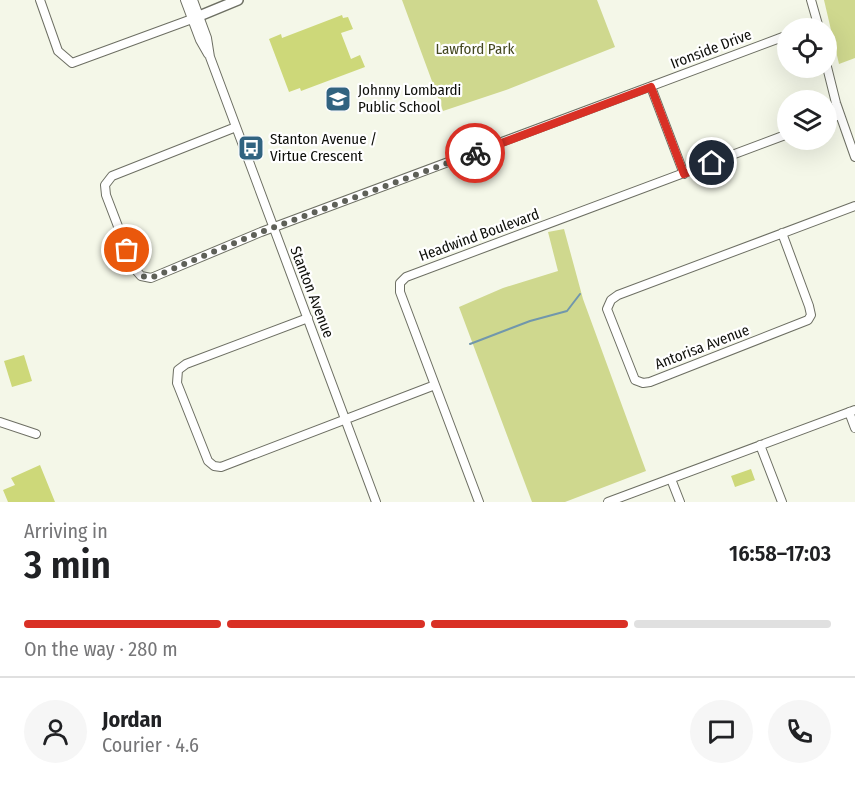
<!DOCTYPE html>
<html lang="en">
<head>
<meta charset="utf-8">
<style>
  :root { --surface:#fff; --page:#f6f6f6; --text:#202124; --muted:#757577; --line:#e0e0e0; --accent:#d93025 }
  body { margin:0; font-family:"Fira Sans Condensed",sans-serif; background:var(--page); color:var(--text); height:100vh; display:flex; flex-direction:column; font-size:22px; white-space:nowrap }
  * { box-sizing:border-box; margin:0 }
  p { font-size:20px; color:var(--muted) }
  .icon { flex:none; width:33px; height:33px; fill:none; stroke:currentColor; stroke-width:2; stroke-linecap:round; stroke-linejoin:round }
  .map { position:relative; height:502px; overflow:hidden }
  .details { display:flex; flex-direction:column; background:var(--surface); flex:1 }
  .details>* { flex:none }
  .tools { position:absolute; left:777px; top:18px; display:grid; gap:12px }
  .tools a { display:grid; place-items:center; width:60px; height:60px; border-radius:50%; background:var(--surface); box-shadow:0 6px 24px #0002; font-size:30px }
  .pin { position:absolute; display:grid; place-items:center; width:51px; height:51px; color:#fff; margin:-26px; border:3px solid #fff; border-radius:50%; box-shadow:0 2px 6px #0007 }
  .courier { position:absolute; display:grid; place-items:center; width:60px; height:60px; margin:-30px; border:4px solid #d93025; border-radius:50%; background:#fff; color:#222; box-shadow:0 2px 8px #0007 }
  .summary em { font-style:normal; font-weight:600 }
  .summary div { display:flex; flex-direction:column-reverse }
  .summary { display:flex; align-items:center; justify-content:space-between; height:102px; padding:0 24px }
  h1 { font-size:39px; font-weight:600; line-height:45px }
  .bar { display:grid; grid-template-columns:repeat(4,1fr); gap:9px 6px; align-content:center; height:72px; padding:0 24px }
  .bar i { height:8px; border-radius:4px; background:var(--line) }
  .bar .active { background:var(--accent) }
  .bar p { grid-column:span 4 }
  .line { display:flex; align-items:center; gap:15px; padding:0 24px; border-top:2px solid var(--line) }
  .line div { flex:1 }
  .round { display:grid; place-items:center; flex:none; width:63px; height:63px; border-radius:32px; background:var(--page) }
  .map>svg:first-child { display:block }
  .green { fill:#cfd88e }
  .lines { fill:none; stroke-linecap:round; stroke-linejoin:round }
  .stream { stroke:#7197ac; stroke-width:2 }
  .building { fill:#cdd879 }
  .minor-casing { stroke:#6d6f63; stroke-width:10 }
  .tertiary-casing { stroke:#6d6f63; stroke-width:12 }
  .minor { stroke:#fff; stroke-width:8 }
  .tertiary { stroke:#fff; stroke-width:9 }
  .done { stroke:#5e6058; stroke-width:6; stroke-dasharray:0 10.8 }
  .route { stroke:#d93025; stroke-width:8 }
  .labels { text-anchor:middle; dominant-baseline:central; stroke-width:4.5; stroke-linejoin:round; paint-order:stroke }
  .park-label { font-size:15px; fill:#444820; stroke:#fff }
  .street-label { font-size:15px; fill:#0e0f0a; stroke:#fff }
  .poi-label { font-size:15px; fill:#0e0f0a; stroke:#fff; text-anchor:start }
</style>
</head>
<body>
<div class="map">
<svg width="855" height="502" viewBox="0 0 855 502">
  <rect width="100%" height="100%" fill="#f4f7e8"/>
  <!-- green -->
  <path class="green" d="M402,0H597L615,47L506,90L443,111Z
    M824,0H855V58L839,64Z
    M564,229L583,299L646,471L565,502H532L459,307L503,288L558,271L548,232Z"/>
  <g class="lines">
    <!-- stream -->
    <path class="stream" d="M470,344L530,321L567,311L580,294"/>
  </g>
  <!-- building -->
  <path class="building" d="M342,15L343,18L348,17L353,29L341,33L351,59L360,55L365,67L301,91L300,88L289,92L269,39L281,34L282,38Z
    M24,355L32,381L12,387L4,361Z
    M40,465L55,502H8L3,490L15,485L11,478Z
    M751,469L755,480L735,487L731,476Z"/>
  <g class="lines">
    <!-- minor casing -->
    <g class="minor-casing">
      <path id="minor" d="M40,0L58,51L72,63L192,19
        M185,0L200,40L208,54
        M193,0L207,38L210,57L376,502
        M811,0L819,28
        M826,63L836,103L855,157
        M651,87L684,174
        M826,120L839,115
        M236,127L112,176L105,185L106,195L134,268L141,276L151,278L261,232L788,35
        M782,233L809,306L811,315L808,320L650,382L643,383L635,380L607,309L611,300L618,295L855,206
        M308,318L186,364L178,370L177,383L208,461L214,466L221,467L435,385
        M849,412L855,428
        M0,422L36,434
        M760,445L782,502
        M671,479L680,502
        M479,502L400,292V283L406,277L788,134
        M608,502L855,410"/>
    </g>
    <!-- tertiary casing -->
    <g class="tertiary-casing">
      <path id="tertiary" d="M192,19L238,0"/>
    </g>
    <!-- minor -->
    <use href="#minor" class="minor"/>
    <!-- tertiary -->
    <use href="#tertiary" class="tertiary"/>
  </g>
  <g class="lines">
    <!-- done -->
    <path class="done" d="M127,250C132,263 135,277 151,278L261,232L475,153"/>
    <!-- route -->
    <path class="route" d="M475,153L651,87L684,174L712,163"/>
  </g>
  <!-- icons -->
  <defs>
    <g id="school-square" transform="scale(1.35)"><rect x="-9" y="-9" width="18" height="18" rx="4" fill="#316380" stroke="#fff"/><path d="M0-5L7-2L0 1L-7-2ZM-4 1L0 2.5L4 1V4Q0 6-4 4Z" fill="#fff"/></g>
    <g id="bus-square" transform="scale(1.35)"><rect x="-9" y="-9" width="18" height="18" rx="4" fill="#316380" stroke="#fff"/><path d="M-5-6H5V4H4V6H2V4H-2V6H-4V4H-5ZM-3.5-4V0h7V-4ZM-3.5 1.2v1.5H-2V1.2ZM2 1.2v1.5H3.5V1.2Z" fill="#fff"/></g>
  </defs>
  <g fill-rule="evenodd">
    <use href="#school-square" x="338" y="99"/>
    <use href="#bus-square" x="251" y="148"/>
  </g>
  <g class="labels">
    <!-- park labels -->
    <g class="park-label">
      <text x="475" y="49">Lawford Park</text>
    </g>
    <!-- street labels -->
    <g class="street-label">
      <text transform="translate(711 49) rotate(-21)">Ironside Drive</text>
      <text transform="translate(479 235) rotate(-20)">Headwind Boulevard</text>
      <text transform="translate(312 292) rotate(69)">Stanton Avenue</text>
      <text transform="translate(702 347) rotate(-21)">Antorisa Avenue</text>
    </g>
    <!-- poi labels -->
    <g class="poi-label">
      <text x="358" y="90">Johnny Lombardi<tspan x="358" dy="17">Public School</tspan></text>
      <text x="270" y="139">Stanton Avenue /<tspan x="270" dy="17">Virtue Crescent</tspan></text>
    </g>
  </g>
</svg>
<div class="tools">
<a><svg class="icon" aria-label="locate" viewBox="0 0 24 24"><circle cx="12" cy="12" r="6"/><path d="M12 2v4M12 18v4M2 12h4M18 12h4"/></svg></a>
<a><svg class="icon" aria-label="layers" viewBox="0 0 24 24"><path d="M12 4l9 5-9 5-9-5zM3 14l9 5 9-5"/></svg></a>
</div>
<div class="pin" style="left:127px;top:250px;background:#ea580c"><svg class="icon" aria-label="bag" viewBox="0 0 24 24"><path d="M5 8h14l-1 12H6zM9 8a3 3 0 0 1 6 0"/></svg></div>
<div class="pin" style="left:712px;top:163px;background:#1f2937"><svg class="icon" aria-label="home" viewBox="0 0 24 24"><path d="M3 11l9-7 9 7M6 9v11h12V9"/></svg></div>
<div class="courier" style="left:475px;top:153px"><svg class="icon" aria-label="bike" viewBox="0 0 24 24"><circle cx="6" cy="16" r="4"/><circle cx="18" cy="16" r="4"/><path d="M6 16l4-8h5l3 8M10 8l3 8H6M13 5h3"/></svg></div>
</div>
<section class="details">
<div class="summary"><div><h1>3 min</h1><p>Arriving in</p></div><em>16:58–17:03</em></div>
<div class="bar"><i class="active"></i><i class="active"></i><i class="active"></i><i></i><p>On the way · 280 m</p></div>
<div class="line" style="height:108px"><a class="round"><svg class="icon" aria-label="person" viewBox="0 0 24 24"><circle cx="12" cy="8" r="4"/><path d="M4 21q1-7 8-7t8 7"/></svg></a><div><b>Jordan</b><p>Courier · 4.6</p></div><a class="round"><svg class="icon" aria-label="chat" viewBox="0 0 24 24"><path d="M4 5h16v11H9l-5 4z"/></svg></a><a class="round"><svg class="icon" aria-label="phone" viewBox="0 0 24 24"><path d="M5 4h4l2 5-3 2q2 4 5 5l2-3 5 2v4C11 20 4 13 5 4z"/></svg></a></div>
</section>
</body>
</html>
